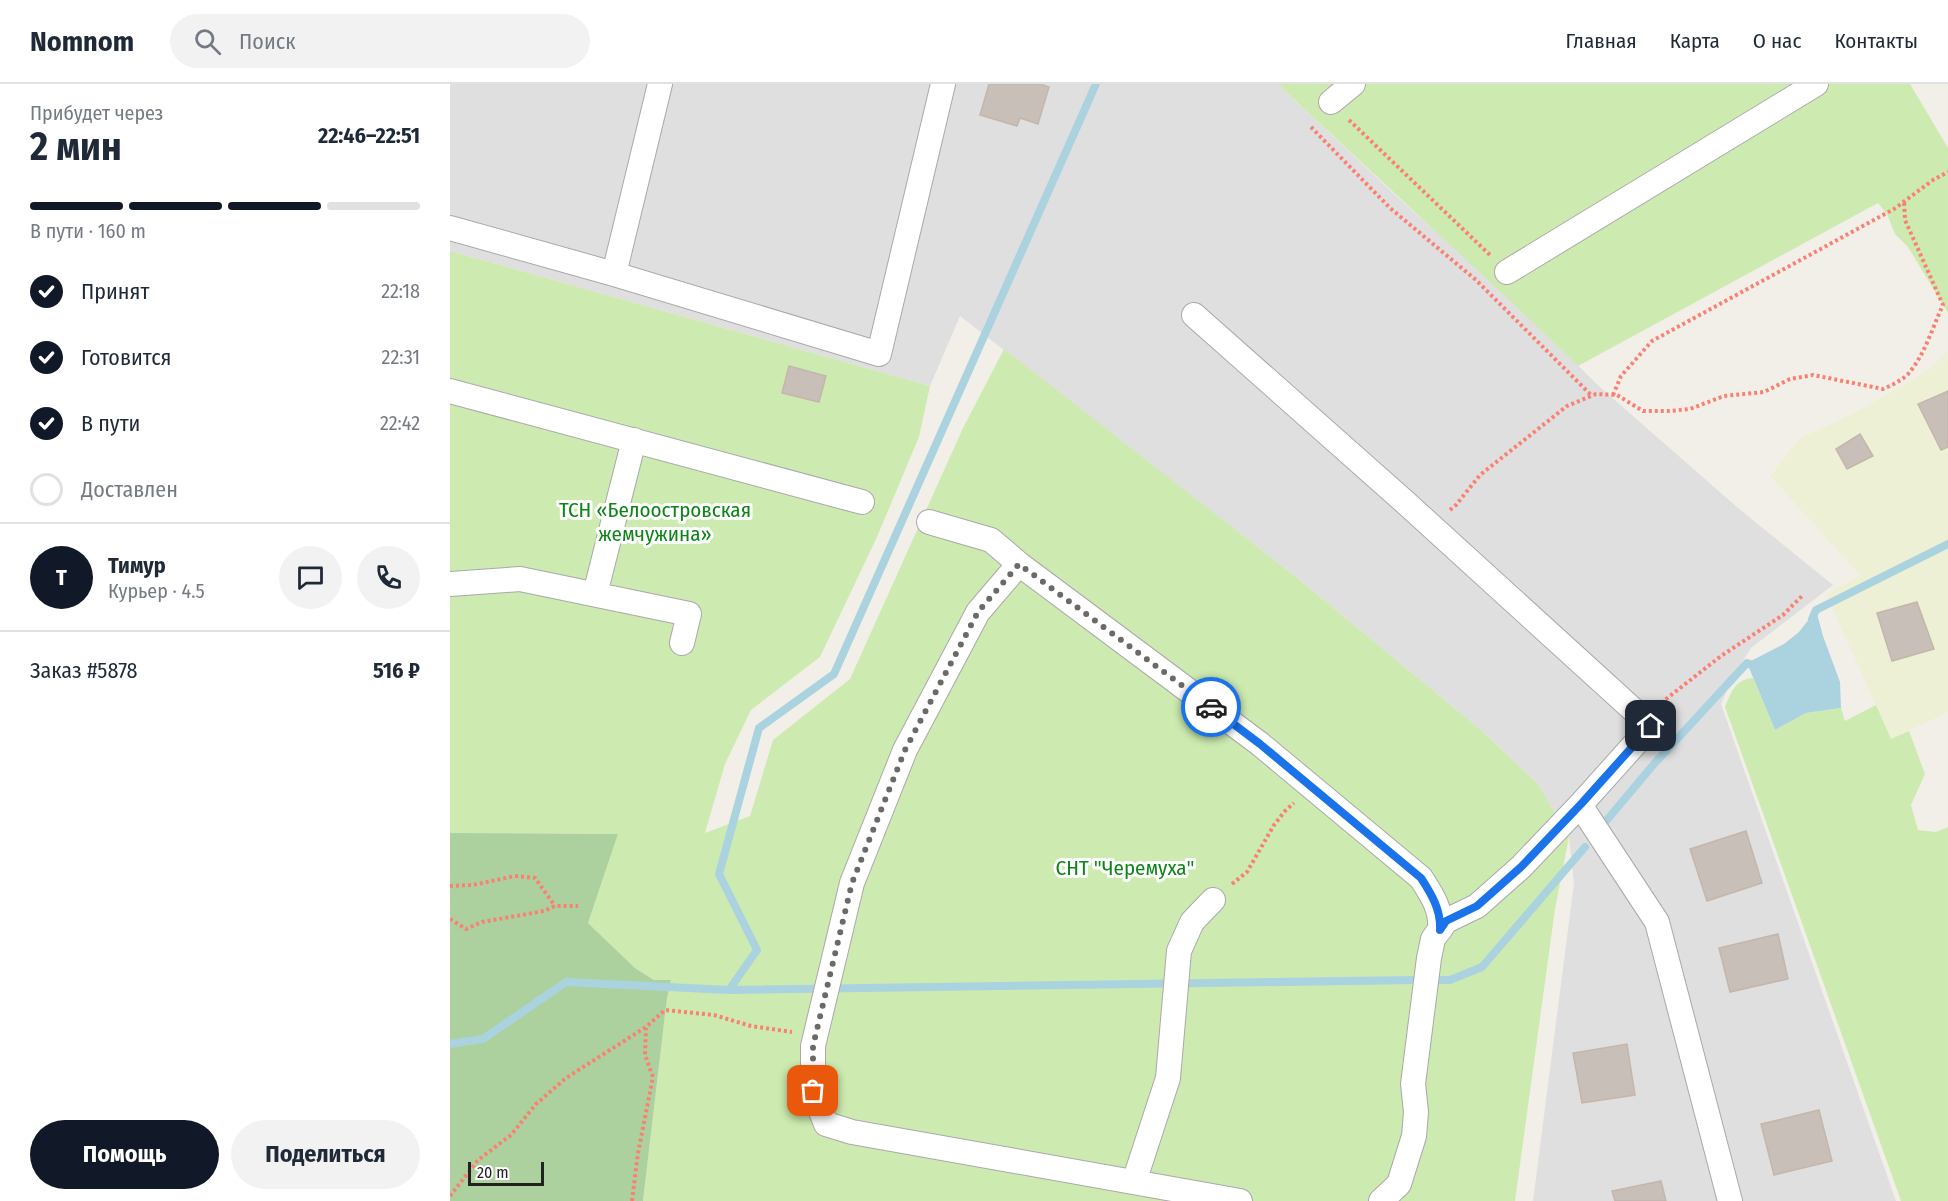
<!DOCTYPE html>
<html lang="ru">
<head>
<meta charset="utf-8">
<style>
  :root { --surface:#fff; --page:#f2f2f3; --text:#1f2937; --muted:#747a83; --line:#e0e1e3; --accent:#111827 }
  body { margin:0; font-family:"Fira Sans Condensed",sans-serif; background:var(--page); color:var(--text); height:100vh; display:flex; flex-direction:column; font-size:22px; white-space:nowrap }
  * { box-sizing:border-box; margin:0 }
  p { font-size:20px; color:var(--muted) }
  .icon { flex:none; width:33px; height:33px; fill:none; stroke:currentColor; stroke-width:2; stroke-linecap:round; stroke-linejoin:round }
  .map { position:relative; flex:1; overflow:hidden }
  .drawer { display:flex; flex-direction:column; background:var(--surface); width:450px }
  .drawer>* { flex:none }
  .scale { position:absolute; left:18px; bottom:15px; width:76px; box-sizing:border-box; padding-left:6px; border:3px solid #222; border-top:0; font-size:16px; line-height:21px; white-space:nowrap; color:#222; -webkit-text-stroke:4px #fff; paint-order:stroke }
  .pin { position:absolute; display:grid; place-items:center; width:51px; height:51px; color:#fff; margin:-26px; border-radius:12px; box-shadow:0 3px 9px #0006 }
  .courier { position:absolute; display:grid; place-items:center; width:60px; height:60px; margin:-30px; border:4px solid #1a73e8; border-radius:50%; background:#fff; color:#222; box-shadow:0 2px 8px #0007 }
  .overview em { font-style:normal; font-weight:700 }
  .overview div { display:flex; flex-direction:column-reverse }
  .overview { display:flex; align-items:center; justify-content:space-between; height:102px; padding:0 30px }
  h1 { font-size:39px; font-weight:700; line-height:45px }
  .bar { display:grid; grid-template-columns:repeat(4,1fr); gap:9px 6px; align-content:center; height:72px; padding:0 30px }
  .bar i { height:8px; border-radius:4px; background:var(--line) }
  .bar .on { background:var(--accent) }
  .bar p { grid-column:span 4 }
  .line { display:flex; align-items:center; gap:15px; padding:0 30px; border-top:2px solid var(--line) }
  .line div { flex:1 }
  .round { display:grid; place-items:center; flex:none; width:63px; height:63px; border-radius:32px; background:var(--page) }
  ol { padding:0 30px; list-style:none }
  li { display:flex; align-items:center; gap:18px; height:66px }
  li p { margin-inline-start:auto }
  li .icon { padding:6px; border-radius:50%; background:var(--accent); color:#fff; stroke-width:4 }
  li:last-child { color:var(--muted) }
  li i { width:33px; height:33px; border:3px solid var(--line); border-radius:50% }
  .action { display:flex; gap:12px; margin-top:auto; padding:12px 30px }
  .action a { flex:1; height:69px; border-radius:36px; background:var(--accent); color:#fff; font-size:24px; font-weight:700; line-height:69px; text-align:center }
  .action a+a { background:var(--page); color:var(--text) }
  header { display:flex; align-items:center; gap:36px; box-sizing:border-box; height:84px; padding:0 30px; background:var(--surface); border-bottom:2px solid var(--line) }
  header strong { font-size:28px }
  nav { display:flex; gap:33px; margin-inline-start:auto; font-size:21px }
  .search { width:420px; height:54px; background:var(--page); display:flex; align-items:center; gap:15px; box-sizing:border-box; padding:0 21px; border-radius:33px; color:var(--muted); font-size:22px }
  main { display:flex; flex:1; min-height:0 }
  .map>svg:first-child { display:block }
  .residential { fill:#e0dfdf }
  .farmland { fill:#eef0d5 }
  .grass { fill:#cdebb0 }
  .forest { fill:#add19e }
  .water { fill:#aad3df }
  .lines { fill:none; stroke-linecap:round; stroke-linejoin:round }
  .stream { stroke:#aad3df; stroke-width:8 }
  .building { fill:#c7bfb8; stroke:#c4b6ab; stroke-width:1.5 }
  .street-casing { stroke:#a9a9a9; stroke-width:26 }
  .path { stroke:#fa8072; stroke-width:4; stroke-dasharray:3 3; stroke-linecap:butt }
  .street { stroke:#fff; stroke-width:24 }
  .done { stroke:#6b6a68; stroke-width:6; stroke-dasharray:0 10.8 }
  .route { stroke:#1a73e8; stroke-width:8 }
  .labels { text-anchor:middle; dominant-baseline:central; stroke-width:6; stroke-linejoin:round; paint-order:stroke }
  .park-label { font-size:21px; fill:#0c8416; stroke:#fff }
</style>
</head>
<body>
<header>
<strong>Nomnom</strong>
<div class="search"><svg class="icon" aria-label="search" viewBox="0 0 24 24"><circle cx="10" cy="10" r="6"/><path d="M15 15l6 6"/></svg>Поиск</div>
<nav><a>Главная</a><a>Карта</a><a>О нас</a><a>Контакты</a></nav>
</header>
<main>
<section class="drawer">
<div class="overview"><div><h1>2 мин</h1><p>Прибудет через</p></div><em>22:46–22:51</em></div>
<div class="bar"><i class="on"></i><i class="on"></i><i class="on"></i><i></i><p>В пути · 160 m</p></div>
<ol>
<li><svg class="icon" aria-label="check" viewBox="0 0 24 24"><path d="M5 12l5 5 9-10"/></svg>Принят<p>22:18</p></li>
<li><svg class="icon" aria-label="check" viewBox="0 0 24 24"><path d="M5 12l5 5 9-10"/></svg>Готовится<p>22:31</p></li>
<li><svg class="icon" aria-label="check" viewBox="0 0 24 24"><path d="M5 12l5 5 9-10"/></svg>В пути<p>22:42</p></li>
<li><i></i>Доставлен</li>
</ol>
<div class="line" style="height:108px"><b class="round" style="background:var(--accent);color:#fff">Т</b><div><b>Тимур</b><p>Курьер · 4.5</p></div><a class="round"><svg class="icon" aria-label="chat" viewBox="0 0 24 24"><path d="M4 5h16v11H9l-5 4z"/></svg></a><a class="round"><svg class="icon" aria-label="phone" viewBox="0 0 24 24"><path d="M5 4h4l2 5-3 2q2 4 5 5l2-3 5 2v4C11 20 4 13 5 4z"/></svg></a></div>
<div class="line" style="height:78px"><div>Заказ #5878</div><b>516 ₽</b></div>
<div class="action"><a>Помощь</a><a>Поделиться</a></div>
</section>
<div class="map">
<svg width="1498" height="1117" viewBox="0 0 1498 1117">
  <rect width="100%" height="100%" fill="#f2efe9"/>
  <!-- residential -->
  <path class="residential" d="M0,0H828L943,109L1042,198L1151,304L1288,424L1383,501L1301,564L1283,592L1271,620L1446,1117H1083L1124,799L1119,753L1088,700L1032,647L846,493L510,232L480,302L0,167Z"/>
  <!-- farmland -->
  <path class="farmland" d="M1498,267V628L1441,655L1376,510L1410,491L1320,392L1349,355L1408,327L1477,287Z"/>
  <!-- grass -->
  <path class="grass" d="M828,0H1460L1498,64V229L1458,163L1445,150L1437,130L1428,119L1128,282C1030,187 928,95 828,0Z
    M0,167L480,302L469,353L427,453L370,573L301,626L275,680L255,749L300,732L323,656L400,595L513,344L554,265L846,493L1032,647L1088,700L1119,753L1105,825L1065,1117H193L217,913L221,897L204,896L185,884L138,839L168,750L0,749Z
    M1303,594L1325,646L1356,629L1391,624L1395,637L1426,621L1441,655L1459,647L1475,690L1461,721L1468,746L1486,748L1498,743V1117H1451L1275,623C1281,608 1286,595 1303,594Z"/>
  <!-- forest -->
  <path class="forest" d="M0,749L168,750L138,839L185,884L204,896H221L217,914L193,1117H0Z"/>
  <!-- water -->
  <path class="water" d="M1366,526L1373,552L1390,598L1391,624L1356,629L1325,646L1297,579L1334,560L1349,548Z"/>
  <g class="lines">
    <!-- stream -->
    <path class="stream" d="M1362,535L1366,526L1498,460
      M1151,743L1204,680L1297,579L1305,582
      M986,896H1000L1032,883L1135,763
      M279,906L307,866L269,790L309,644L384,590L646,0
      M0,960L33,955L116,898L279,906L966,896"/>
  </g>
  <!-- building -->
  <path class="building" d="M539,0H590L599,3L588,40L570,34L567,42L530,31Z
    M339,282L376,292L369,318L332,309Z
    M1498,307V363L1491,366L1468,320Z
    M1410,350L1423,372L1397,385L1386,365Z
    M1467,518L1484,565L1442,577L1427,529Z
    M1296,747L1312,799L1257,817L1240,765Z
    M1328,850L1338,895L1280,908L1269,864Z
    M1177,960L1185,1011L1132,1019L1123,969Z
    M1369,1026L1382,1077L1324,1091L1311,1040Z
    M1211,1097L1216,1117H1165L1162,1107Z"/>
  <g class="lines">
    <!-- street casing -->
    <g class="street-casing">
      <path id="street" d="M881,18L903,0
        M0,144L164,190L429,270L493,0
        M1057,188L1366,0
        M164,190L210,0
        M744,231L956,419L1201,642L1132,719L1071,783L1027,822L996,837L983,855L979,874L963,1000L966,1028L964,1052L949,1100L931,1117
        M0,307L412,418
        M479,438L541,456L569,480L810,660L971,794C982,811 992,826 990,846
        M569,480L528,528L455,666L402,799L363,962V1007L376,1040L402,1048L790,1117
        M0,500L70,495L239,530L232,559
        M145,510L184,356
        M1136,730L1207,838L1280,1117
        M684,1098L718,994L729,867L742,838L763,816"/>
    </g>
    <!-- path -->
    <path class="path" d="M899,36L1041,172
      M861,43L940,124L1026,196L1142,312
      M1163,311L1171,292L1202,257L1444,125L1483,96L1498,88
      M1000,426L1006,421L1030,391L1117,322L1146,310L1167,311L1193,327H1220L1240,325L1274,312L1314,308L1340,295L1363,291L1433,305C1442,301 1451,297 1458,290C1475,271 1482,244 1493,221L1455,136L1454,117
      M1211,619L1271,572L1333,531L1352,512
      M782,800L797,788L824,741L835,727L844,719
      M0,802L23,801L65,792L85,794L105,822
      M0,835L16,845L32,838L94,827L105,822H128
      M0,1112L28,1076L61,1051L86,1020L116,994L196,943L215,926L264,931L301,942L342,948
      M182,1117L188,1069L203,993L195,971L196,944"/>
    <!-- street -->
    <use href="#street" class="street"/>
  </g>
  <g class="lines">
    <!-- done -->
    <path class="done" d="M363,1007V962L402,799L455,666L528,528L569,480L761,623"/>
    <!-- route -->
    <path class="route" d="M761,623L810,660L971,794C982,811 991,826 990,846L996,837L1027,822L1071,783L1132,719L1201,642"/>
  </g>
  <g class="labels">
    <!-- park labels -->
    <g class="park-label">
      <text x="205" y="426">ТСН «Белоостровская<tspan x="205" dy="24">жемчужина»</tspan></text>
      <text x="675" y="784">СНТ "Черемуха"</text>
    </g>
  </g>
</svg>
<div class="scale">20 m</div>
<div class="pin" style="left:363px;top:1007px;background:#ea580c"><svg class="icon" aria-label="bag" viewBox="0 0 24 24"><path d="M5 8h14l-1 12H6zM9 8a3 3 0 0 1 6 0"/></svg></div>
<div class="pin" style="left:1201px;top:642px;background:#1f2937"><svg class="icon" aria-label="home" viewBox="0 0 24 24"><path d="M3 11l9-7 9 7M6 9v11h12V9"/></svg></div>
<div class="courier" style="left:761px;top:623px"><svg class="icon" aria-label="car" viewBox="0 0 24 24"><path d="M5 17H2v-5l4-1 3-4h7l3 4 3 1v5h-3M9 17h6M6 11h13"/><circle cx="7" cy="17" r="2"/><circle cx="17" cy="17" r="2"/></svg></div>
</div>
</main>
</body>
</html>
